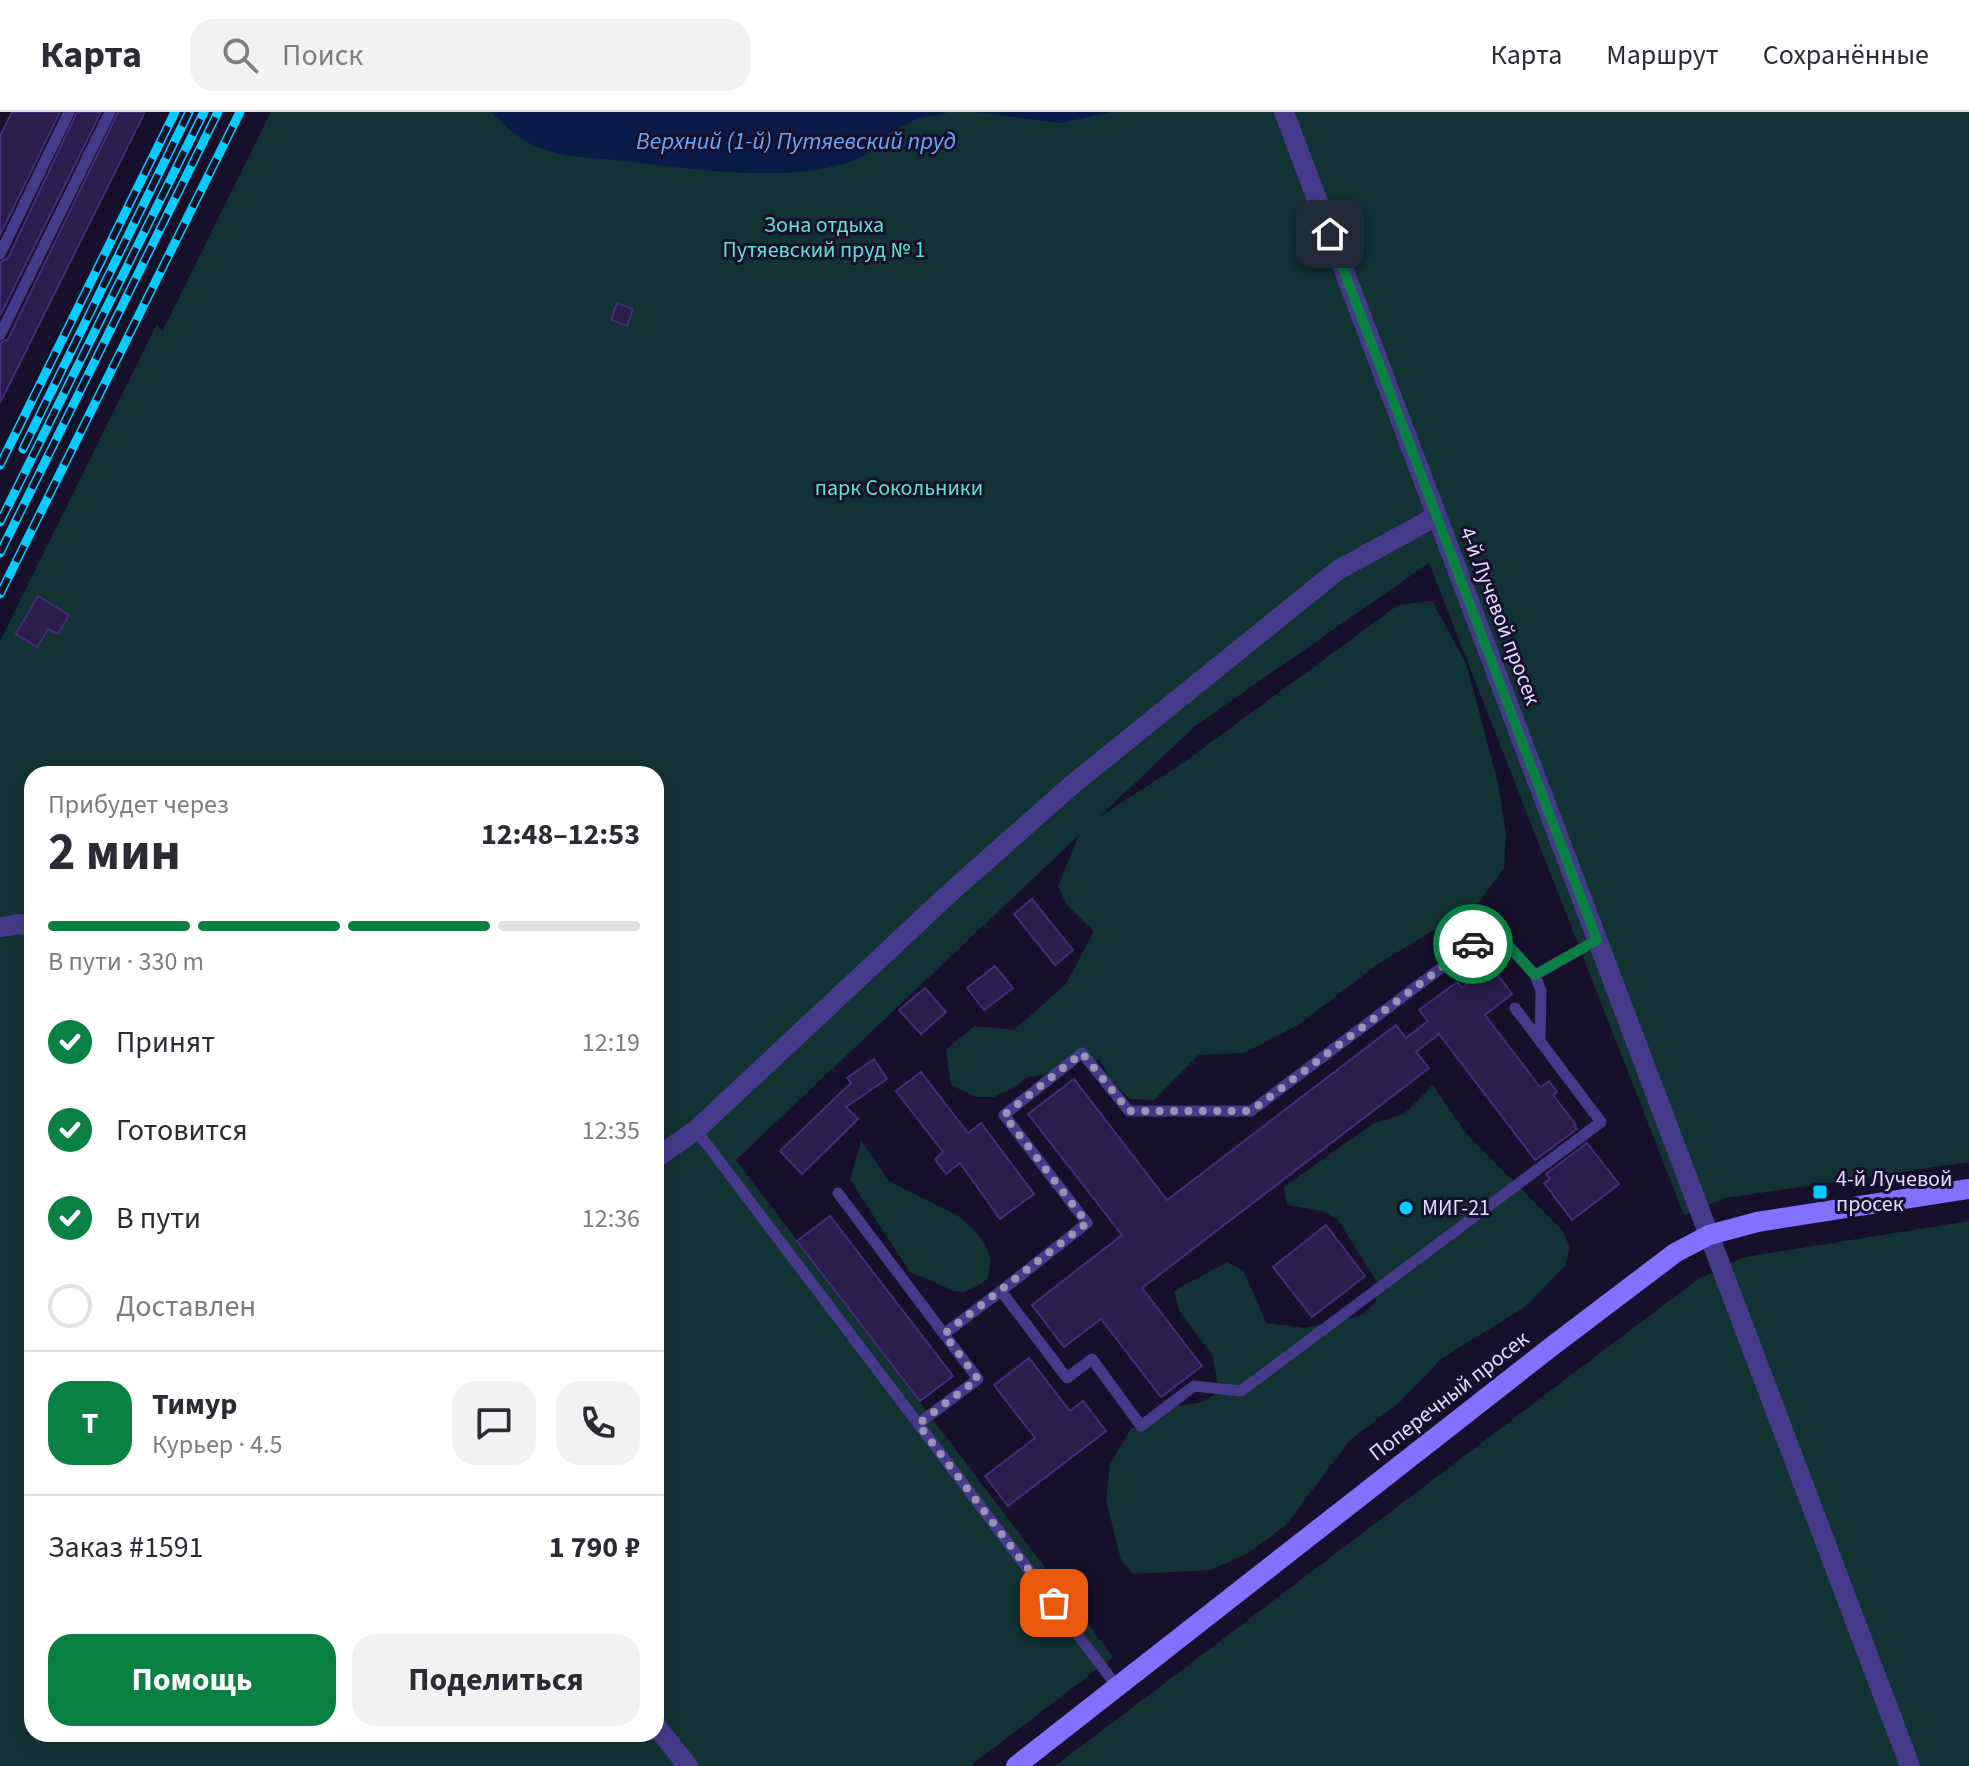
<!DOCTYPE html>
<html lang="ru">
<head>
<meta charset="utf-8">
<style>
  :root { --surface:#fff; --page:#f2f2f3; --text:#2b2b33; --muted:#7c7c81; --line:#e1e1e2; --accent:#0b8043 }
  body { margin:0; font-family:"Source Sans 3",sans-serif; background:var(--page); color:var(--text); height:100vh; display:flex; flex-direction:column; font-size:30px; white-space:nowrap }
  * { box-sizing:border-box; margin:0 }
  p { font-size:26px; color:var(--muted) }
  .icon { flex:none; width:44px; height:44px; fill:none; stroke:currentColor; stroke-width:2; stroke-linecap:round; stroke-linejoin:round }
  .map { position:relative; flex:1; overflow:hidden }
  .details { position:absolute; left:24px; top:654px; width:640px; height:976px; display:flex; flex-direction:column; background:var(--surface); border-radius:24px; box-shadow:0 8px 32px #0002 }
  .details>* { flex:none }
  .pin { position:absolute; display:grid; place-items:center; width:68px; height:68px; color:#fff; margin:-34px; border-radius:16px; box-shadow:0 4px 12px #0006 }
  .courier { position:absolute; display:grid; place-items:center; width:80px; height:80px; margin:-40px; border:6px solid #0b8043; border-radius:50%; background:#fff; color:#222; box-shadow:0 2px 10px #0007 }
  .headline em { font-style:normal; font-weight:700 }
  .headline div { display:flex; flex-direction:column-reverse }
  .headline { display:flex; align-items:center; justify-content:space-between; height:136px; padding:0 24px }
  h1 { font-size:52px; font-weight:700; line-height:60px }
  .bar { display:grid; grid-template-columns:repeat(4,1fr); gap:12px 8px; align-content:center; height:96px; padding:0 24px }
  .bar i { height:10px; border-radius:6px; background:var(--line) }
  .bar .on { background:var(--accent) }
  .bar p { grid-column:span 4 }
  .line { display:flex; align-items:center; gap:20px; padding:0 24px; border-top:2px solid var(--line) }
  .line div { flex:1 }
  .round { display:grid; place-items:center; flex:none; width:84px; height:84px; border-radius:24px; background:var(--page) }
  ol { padding:0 24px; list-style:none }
  li { display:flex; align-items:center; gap:24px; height:88px }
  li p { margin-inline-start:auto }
  li .icon { padding:8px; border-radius:50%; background:var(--accent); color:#fff; stroke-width:4 }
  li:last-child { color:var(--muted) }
  li i { width:44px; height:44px; border:4px solid var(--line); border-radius:50% }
  .button { display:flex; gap:16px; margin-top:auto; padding:16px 24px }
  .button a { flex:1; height:92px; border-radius:24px; background:var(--accent); color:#fff; font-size:32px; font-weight:700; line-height:92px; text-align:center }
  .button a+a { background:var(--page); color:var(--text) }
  header { display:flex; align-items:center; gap:48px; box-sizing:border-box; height:112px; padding:0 40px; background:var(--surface); border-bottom:2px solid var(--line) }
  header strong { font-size:38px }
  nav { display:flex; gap:44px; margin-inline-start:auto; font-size:28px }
  .search { width:560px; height:72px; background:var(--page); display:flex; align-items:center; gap:20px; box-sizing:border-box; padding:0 28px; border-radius:24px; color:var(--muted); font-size:30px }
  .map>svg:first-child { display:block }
  .green { fill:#133234; fill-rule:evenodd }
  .water { fill:#0a1a49 }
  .building { fill:#2a1c4b; stroke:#432d78; stroke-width:2 }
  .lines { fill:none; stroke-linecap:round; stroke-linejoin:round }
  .lane { stroke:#453a8a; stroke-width:11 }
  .street { stroke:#453a8a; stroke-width:20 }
  .secondary { stroke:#8270ff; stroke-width:20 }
  .rail-casing { stroke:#05cdff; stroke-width:9 }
  .rail { stroke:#17102a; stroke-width:6; stroke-dasharray:18; stroke-linecap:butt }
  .done { stroke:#9a93b4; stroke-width:8; stroke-dasharray:0 14.4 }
  .route { stroke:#0b8043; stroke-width:10 }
  .poi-dot { fill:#05cdff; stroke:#17102a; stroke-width:3 }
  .labels { text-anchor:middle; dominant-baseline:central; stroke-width:6; stroke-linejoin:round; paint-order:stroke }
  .park-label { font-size:22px; fill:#61e3cf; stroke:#17102a }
  .street-label { font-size:22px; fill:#e1d9ff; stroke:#17102a }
  .poi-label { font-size:22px; fill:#e1d9ff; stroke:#17102a; text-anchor:start }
  .water-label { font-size:24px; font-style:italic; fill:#67a9ff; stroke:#17102a }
</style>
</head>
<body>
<header>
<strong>Карта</strong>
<div class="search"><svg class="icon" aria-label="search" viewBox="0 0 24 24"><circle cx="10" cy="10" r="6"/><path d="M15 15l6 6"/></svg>Поиск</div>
<nav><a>Карта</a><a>Маршрут</a><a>Сохранённые</a></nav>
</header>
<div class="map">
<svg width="1969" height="1654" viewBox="0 0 1969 1654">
  <rect width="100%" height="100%" fill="#17102a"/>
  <!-- green -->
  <path class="green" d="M271,0H1969V1050L1725,1086L1684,1103L1429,451L1195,614L1098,706L1184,650L1398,493L1432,489L1466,551L1498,671L1506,721L1504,756L1480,789L1377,853L1298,913L1244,941L1198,943L1154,988L1129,987L1109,966L1100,948L1080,947L1045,962L1026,966L1015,975L994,985H976L951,973L946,937L975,914L1014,918L1066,872L1094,819L1066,792L1058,774L1079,723L736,1048L1113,1545L970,1654H0V529L157,212L162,220ZM32,662H656V1622H32Z
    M1433,973L1465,1020L1562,1118L1570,1136L1565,1154L1525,1195L1441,1247L1400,1290L1350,1328L1286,1413L1250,1440L1211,1458L1133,1462L1121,1448L1106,1388L1110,1352L1130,1318L1165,1296L1203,1290L1219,1280L1213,1244L1179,1199L1174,1179L1227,1150L1244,1159L1266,1211L1304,1216L1362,1203L1376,1190L1378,1171L1338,1108L1323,1099L1287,1093L1284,1075L1374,1011L1404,1002Z
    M861,1029L889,1069L957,1103L971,1115L983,1129L991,1147L988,1166L981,1172L964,1180L954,1179L910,1160L850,1068Z
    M1969,1109V1654H1055L1698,1167L1745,1145Z"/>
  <!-- water -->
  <path class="water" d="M491,0H947C939,4 931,3 923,5C912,8 900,16 890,21C883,25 882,29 877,34C867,44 853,50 839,53C776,70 690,57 625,49C597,46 567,46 540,36C520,28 506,16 491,0Z
    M977,0H1112L1060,11Z"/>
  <!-- building -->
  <path class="building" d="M12,0H60L0,123V24Z
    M77,0H101L0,204V150L8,146Z
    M118,0H145L0,291V231L8,227Z
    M617,191L633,197L627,214L611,208Z
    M38,484L69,503L58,522L48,517L37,535L16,522Z
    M1032,787L1073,838L1055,853L1014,802Z
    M995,854L1013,876L984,898L967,876Z
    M1491,854L1512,882L1485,903L1540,975L1549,969L1557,980L1553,983L1576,1013L1574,1014L1577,1017L1535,1048L1439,922L1416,940L1429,956L1142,1176L1202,1254L1161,1285L1101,1207L1064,1235L1032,1193L1122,1123L1028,1002L1074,967L1167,1088L1396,913L1406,926L1428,909L1419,898L1457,870L1462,876Z
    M925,876L946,900L921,922L899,898Z
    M874,947L887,967L846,995L858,1007L802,1062L780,1039L851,971L847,966Z
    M921,960L968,1021L981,1011L1034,1082L1000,1107L960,1051L946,1062L935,1047L943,1040L896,979Z
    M1587,1031L1619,1072L1572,1108L1544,1071L1550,1067L1546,1062Z
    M830,1104L953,1264L920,1289L797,1129Z
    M1326,1113L1365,1164L1312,1205L1273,1155Z
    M1029,1246L1070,1299L1083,1289L1106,1319L1008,1394L985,1364L1035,1326L994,1273Z"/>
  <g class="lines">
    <!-- lane -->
    <path class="lane" d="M0,142L69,0
      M0,223L110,0
      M1535,863L1597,828
      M696,1018L1118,1576
      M838,1081L944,1222
      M1001,1179L1087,1111L1004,1003L1082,941L1129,999H1251L1477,829L1507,832L1535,863L1541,879L1540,929
      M918,1312L978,1267L944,1222L1001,1179L1067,1266L1092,1247L1141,1314L1194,1274L1241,1279L1601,1010L1515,896"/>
    <!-- street -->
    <path class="street" d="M1284,0L1910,1654
      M0,815L19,812L32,815
      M656,1046L696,1018L953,778L1073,672L1338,458L1437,404
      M656,1614L688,1654"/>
    <!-- secondary -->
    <path class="secondary" d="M1016,1654L1551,1235L1675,1141L1709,1123L1757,1110L1969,1077"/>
    <!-- rail casing -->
    <g class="rail-casing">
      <path id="rail" d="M23,337L189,0
        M0,353L175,0
        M0,410L204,0
        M0,441L218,0
        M0,482L240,0"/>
    </g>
    <!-- rail -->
    <use href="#rail" class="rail"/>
  </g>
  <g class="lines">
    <!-- done -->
    <path class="done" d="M1054,1491L918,1312L978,1267L944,1222L1087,1111L1004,1003L1082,941L1129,999H1251L1473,832"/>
    <!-- route -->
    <path class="route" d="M1330,122L1597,828L1535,863L1507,832L1477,829L1473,832"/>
  </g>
  <!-- markers -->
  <g class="poi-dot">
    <rect x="1812" y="1072" width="16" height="16" rx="4"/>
    <circle cx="1406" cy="1096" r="8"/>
  </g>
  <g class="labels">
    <!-- park labels -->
    <g class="park-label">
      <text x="824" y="113">Зона отдыха<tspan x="824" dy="25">Путяевский пруд № 1</tspan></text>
      <text x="899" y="376">парк Сокольники</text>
    </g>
    <!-- street labels -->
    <g class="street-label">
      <text transform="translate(1500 504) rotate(69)">4-й Лучевой просек</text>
      <text transform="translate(1449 1284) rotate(-38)">Поперечный просек</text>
    </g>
    <!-- poi labels -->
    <g class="poi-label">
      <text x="1836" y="1067">4-й Лучевой<tspan x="1836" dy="25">просек</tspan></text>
      <text x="1422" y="1096">МИГ-21</text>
    </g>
    <!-- water labels -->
    <g class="water-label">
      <text x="796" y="29">Верхний (1-й) Путяевский пруд</text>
    </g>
  </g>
</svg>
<div class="pin" style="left:1054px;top:1491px;background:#ea580c"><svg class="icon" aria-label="bag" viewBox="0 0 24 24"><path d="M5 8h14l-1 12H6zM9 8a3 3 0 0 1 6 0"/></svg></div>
<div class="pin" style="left:1330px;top:122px;background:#1f2937"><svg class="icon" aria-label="home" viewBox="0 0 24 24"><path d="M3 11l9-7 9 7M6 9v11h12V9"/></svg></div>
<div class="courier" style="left:1473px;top:832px"><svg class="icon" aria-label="car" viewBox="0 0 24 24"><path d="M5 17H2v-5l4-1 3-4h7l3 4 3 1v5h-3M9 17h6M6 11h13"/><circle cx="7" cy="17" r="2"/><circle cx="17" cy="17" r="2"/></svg></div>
<section class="details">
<div class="headline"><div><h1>2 мин</h1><p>Прибудет через</p></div><em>12:48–12:53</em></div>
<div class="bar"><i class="on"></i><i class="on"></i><i class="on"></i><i></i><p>В пути · 330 m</p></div>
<ol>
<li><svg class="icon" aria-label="check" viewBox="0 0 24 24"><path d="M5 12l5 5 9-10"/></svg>Принят<p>12:19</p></li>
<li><svg class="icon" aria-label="check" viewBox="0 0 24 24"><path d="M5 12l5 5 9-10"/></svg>Готовится<p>12:35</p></li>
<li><svg class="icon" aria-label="check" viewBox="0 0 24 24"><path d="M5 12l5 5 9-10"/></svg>В пути<p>12:36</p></li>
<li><i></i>Доставлен</li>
</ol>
<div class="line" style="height:144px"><b class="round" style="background:var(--accent);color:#fff">Т</b><div><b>Тимур</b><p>Курьер · 4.5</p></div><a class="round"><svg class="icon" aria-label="chat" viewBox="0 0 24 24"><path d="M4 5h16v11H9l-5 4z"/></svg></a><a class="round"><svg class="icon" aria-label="phone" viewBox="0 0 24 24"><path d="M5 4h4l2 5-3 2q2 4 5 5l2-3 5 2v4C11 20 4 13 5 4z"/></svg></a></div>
<div class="line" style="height:104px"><div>Заказ #1591</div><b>1 790 ₽</b></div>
<div class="button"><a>Помощь</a><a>Поделиться</a></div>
</section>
</div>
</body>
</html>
